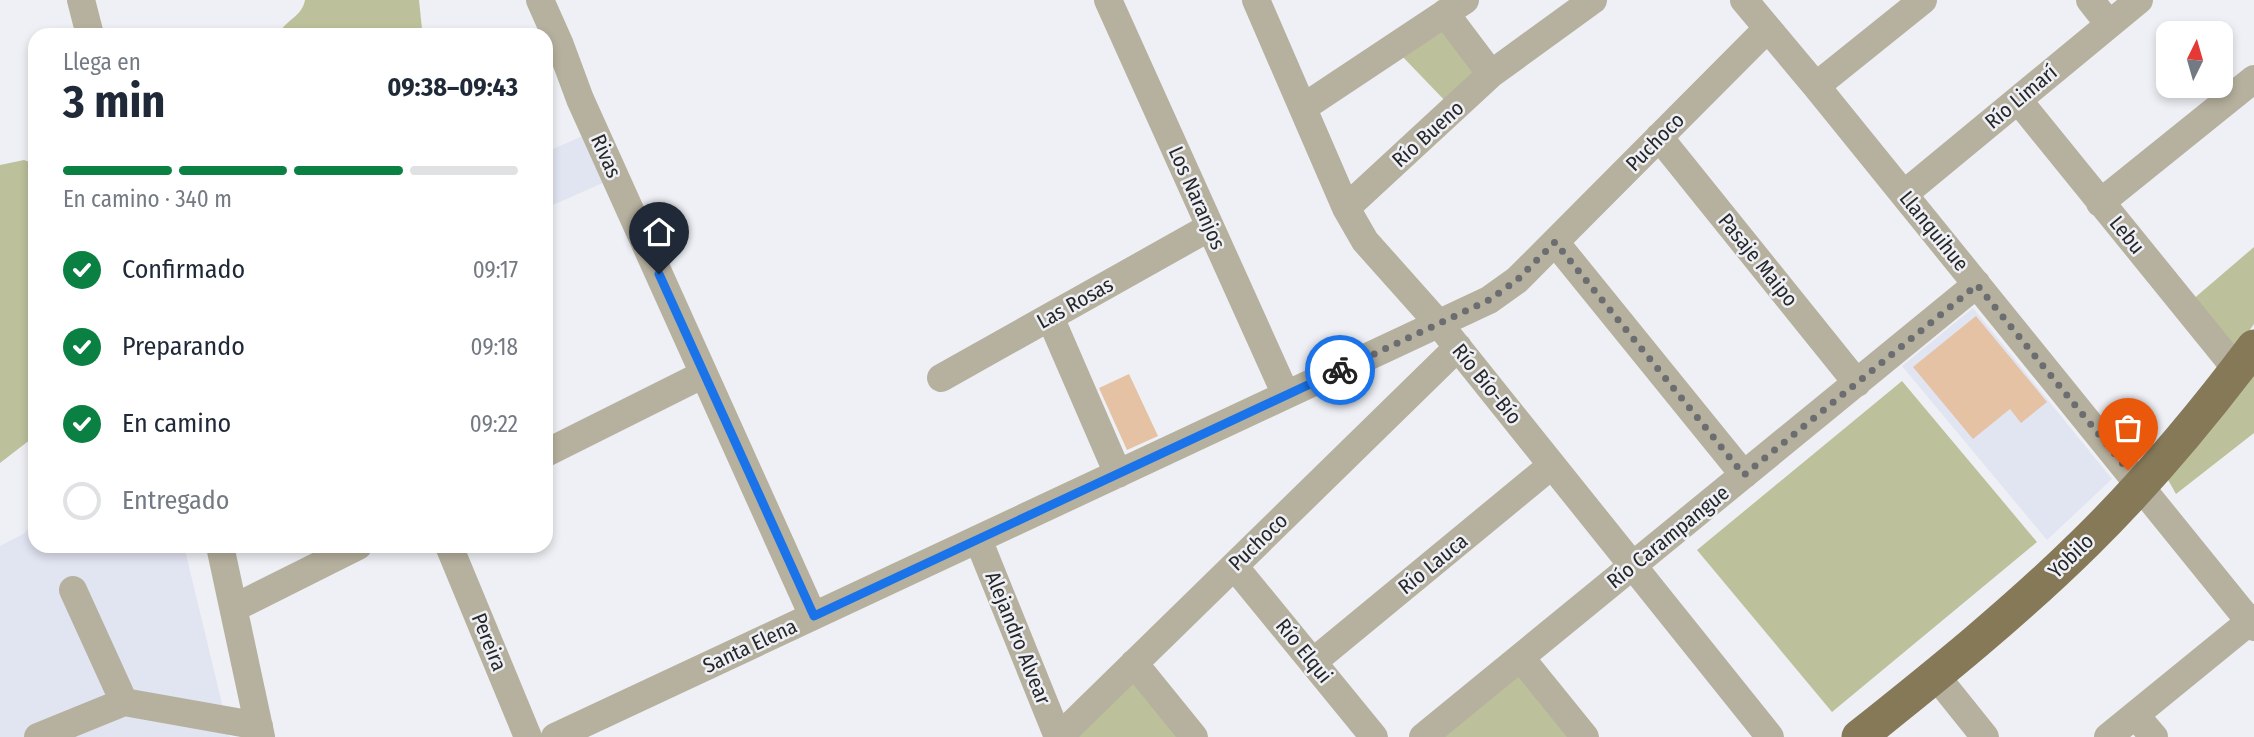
<!DOCTYPE html>
<html lang="es">
<head>
<meta charset="utf-8">
<style>
  :root { --surface:#fff; --page:#f6f6f7; --text:#1f2937; --muted:#747a83; --line:#e0e1e3; --accent:#0b8043 }
  body { margin:0; font-family:"Fira Sans Condensed",sans-serif; background:var(--page); color:var(--text); height:100vh; display:flex; flex-direction:column; font-size:26px; white-space:nowrap }
  * { box-sizing:border-box; margin:0 }
  p { font-size:23px; color:var(--muted) }
  .icon { flex:none; width:38px; height:38px; fill:none; stroke:currentColor; stroke-width:2; stroke-linecap:round; stroke-linejoin:round }
  .map { position:relative; flex:1; overflow:hidden }
  .side { position:absolute; left:28px; top:28px; width:525px; height:525px; display:flex; flex-direction:column; background:var(--surface); border-radius:21px; box-shadow:0 4px 10px #0003 }
  .side>* { flex:none }
  .needle { width:46px; rotate:5deg }
  .buttons { position:absolute; left:2156px; top:21px; display:grid; gap:14px }
  .buttons a { display:grid; place-items:center; width:77px; height:77px; border-radius:14px; background:var(--surface); box-shadow:0 4px 10px #0003; font-size:35px }
  .pin { position:absolute; display:grid; place-items:center; width:60px; height:60px; color:#fff; margin:-72px -30px; border-radius:50% 50% 50% 0; rotate:-45deg; box-shadow:0 0 7px #0007 }
  .pin .icon { rotate:45deg }
  .courier { position:absolute; display:grid; place-items:center; width:70px; height:70px; margin:-35px; border:5px solid #1a73e8; border-radius:50%; background:#fff; color:#222; box-shadow:0 2px 9px #0007 }
  .headline em { font-style:normal; font-weight:700 }
  .headline div { display:flex; flex-direction:column-reverse }
  .headline { display:flex; align-items:center; justify-content:space-between; height:119px; padding:0 35px }
  h1 { font-size:46px; font-weight:700; line-height:52px }
  .bar { display:grid; grid-template-columns:repeat(4,1fr); gap:10px 7px; align-content:center; height:84px; padding:0 35px }
  .bar i { height:9px; border-radius:5px; background:var(--line) }
  .bar .selected { background:var(--accent) }
  .bar p { grid-column:span 4 }
  ol { padding:0 35px; list-style:none }
  li { display:flex; align-items:center; gap:21px; height:77px }
  li p { margin-inline-start:auto }
  li .icon { padding:7px; border-radius:50%; background:var(--accent); color:#fff; stroke-width:4 }
  li:last-child { color:var(--muted) }
  li i { width:38px; height:38px; border:4px solid var(--line); border-radius:50% }
  .map>svg:first-child { display:block }
  .built { fill:#e1e4f1 }
  .green { fill:#bcc19b }
  .building { fill:#e5c2a3 }
  .lines { fill:none; stroke-linecap:round; stroke-linejoin:round }
  .minor { stroke:#b6b09e; stroke-width:28 }
  .major { stroke:#857958; stroke-width:35 }
  .done { stroke:#6c6d70; stroke-width:7; stroke-dasharray:0 12.6 }
  .route { stroke:#1a73e8; stroke-width:9 }
  .labels { text-anchor:middle; dominant-baseline:central; stroke-width:5; stroke-linejoin:round; paint-order:stroke }
  .street-label { font-size:21px; fill:#262728; stroke:#eff0f5 }
</style>
</head>
<body>
<div class="map">
<svg width="2254" height="737" viewBox="0 0 2254 737">
  <rect width="100%" height="100%" fill="#eff0f5"/>
  <!-- built -->
  <path class="built" d="M585,135L605,182L546,208V152Z
    M1973,308L2112,479L2047,540L1902,366Z
    M35,518V546H184L230,737H0V546L25,533Z"/>
  <!-- green -->
  <path class="green" d="M305,0H419L422,29L415,35H278C285,20 302,17 305,0Z
    M1440,22L1482,75L1451,107L1400,54Z
    M24,160L35,164V436L0,463V165Z
    M2254,247V324L2232,355L2191,301Z
    M2254,368V433L2176,494L2167,478Z
    M1902,381L2037,542L1832,712L1697,550Z
    M1520,670L1576,737H1439Z
    M1135,676L1181,737H1076Z"/>
  <!-- building -->
  <path class="building" d="M1976,316L2047,402L2021,423L2010,409L1973,439L1913,367Z
    M1129,374L1158,436L1127,450L1099,388Z"/>
  <g class="lines">
    <!-- minor -->
    <path class="minor" d="M81,0L90,35
      M540,0L560,45L580,99L813,616
      M1108,0L1286,395
      M1256,0L1346,208L1365,241L1439,324L1770,737
      M1744,0L1816,86L2254,627
      M2090,0L2109,24
      M1445,13L1491,74
      M1816,86L1923,0
      M2018,100L2237,370
      M1304,107L1465,0
      M1659,137L1857,383
      M1904,194L2139,0
      M2100,203L2254,79
      M1346,208L1491,74L1593,0
      M1555,242L1744,475
      M1050,317L1118,474
      M941,378L1210,227
      M546,453L704,374
      M978,539L1058,737
      M220,546L261,737
      M449,546L528,737
      M1234,566L1374,737
      M73,590L124,702
      M234,608L358,546
      M1521,658L1585,737
      M1313,662L1552,465
      M1134,663L1194,737
      M1936,676L1985,737
      M2135,715L2154,737
      M38,737L124,702L259,726
      M555,737L1489,300L1517,280L1767,29
      M1059,737L1458,347
      M1423,737L1977,284
      M2108,737L2254,618"/>
    <!-- major -->
    <path class="major" d="M1859,737C1937,675 2015,612 2086,542C2147,482 2203,415 2254,347"/>
  </g>
  <g class="lines">
    <!-- done -->
    <path class="done" d="M1340,370L1489,300L1517,280L1555,242L1744,475L1977,285L2128,470"/>
    <!-- route -->
    <path class="route" d="M659,274L814,616L1340,370"/>
  </g>
  <g class="labels">
    <!-- street labels -->
    <g class="street-label">
      <text transform="translate(2021 97) rotate(-40)">Río Limarí</text>
      <text transform="translate(1428 134) rotate(-42)">Río Bueno</text>
      <text transform="translate(1655 142) rotate(-45)">Puchoco</text>
      <text transform="translate(606 156) rotate(66)">Rivas</text>
      <text transform="translate(1197 198) rotate(66)">Los Naranjos</text>
      <text transform="translate(1934 231) rotate(51)">Llanquihue</text>
      <text transform="translate(2127 235) rotate(51)">Lebu</text>
      <text transform="translate(1758 260) rotate(51)">Pasaje Maipo</text>
      <text transform="translate(1075 303) rotate(-29)">Las Rosas</text>
      <text transform="translate(1487 384) rotate(51)">Río Bío-Bío</text>
      <text transform="translate(1668 537) rotate(-39)">Río Carampangue</text>
      <text transform="translate(1258 542) rotate(-44)">Puchoco</text>
      <text transform="translate(2071 556) rotate(-44)">Yobilo</text>
      <text transform="translate(1433 564) rotate(-39)">Río Lauca</text>
      <text transform="translate(1018 638) rotate(68)">Alejandro Alvear</text>
      <text transform="translate(489 642) rotate(68)">Pereira</text>
      <text transform="translate(750 646) rotate(-25)">Santa Elena</text>
      <text transform="translate(1304 651) rotate(51)">Río Elqui</text>
    </g>
  </g>
</svg>
<div class="buttons">
<a><svg class="needle" viewBox="-14 -14 28 28"><path d="M0-13l5 13h-10z" fill="#e53935"/><path d="M0 13l5-13h-10z" fill="#747a83"/></svg></a>
</div>
<div class="pin" style="left:2128px;top:470px;background:#ea580c"><svg class="icon" aria-label="bag" viewBox="0 0 24 24"><path d="M5 8h14l-1 12H6zM9 8a3 3 0 0 1 6 0"/></svg></div>
<div class="pin" style="left:659px;top:274px;background:#1f2937"><svg class="icon" aria-label="home" viewBox="0 0 24 24"><path d="M3 11l9-7 9 7M6 9v11h12V9"/></svg></div>
<div class="courier" style="left:1340px;top:370px"><svg class="icon" aria-label="bike" viewBox="0 0 24 24"><circle cx="6" cy="16" r="4"/><circle cx="18" cy="16" r="4"/><path d="M6 16l4-8h5l3 8M10 8l3 8H6M13 5h3"/></svg></div>
<section class="side">
<div class="headline"><div><h1>3 min</h1><p>Llega en</p></div><em>09:38–09:43</em></div>
<div class="bar"><i class="selected"></i><i class="selected"></i><i class="selected"></i><i></i><p>En camino · 340 m</p></div>
<ol>
<li><svg class="icon" aria-label="check" viewBox="0 0 24 24"><path d="M5 12l5 5 9-10"/></svg>Confirmado<p>09:17</p></li>
<li><svg class="icon" aria-label="check" viewBox="0 0 24 24"><path d="M5 12l5 5 9-10"/></svg>Preparando<p>09:18</p></li>
<li><svg class="icon" aria-label="check" viewBox="0 0 24 24"><path d="M5 12l5 5 9-10"/></svg>En camino<p>09:22</p></li>
<li><i></i>Entregado</li>
</ol>
</section>
</div>
</body>
</html>
